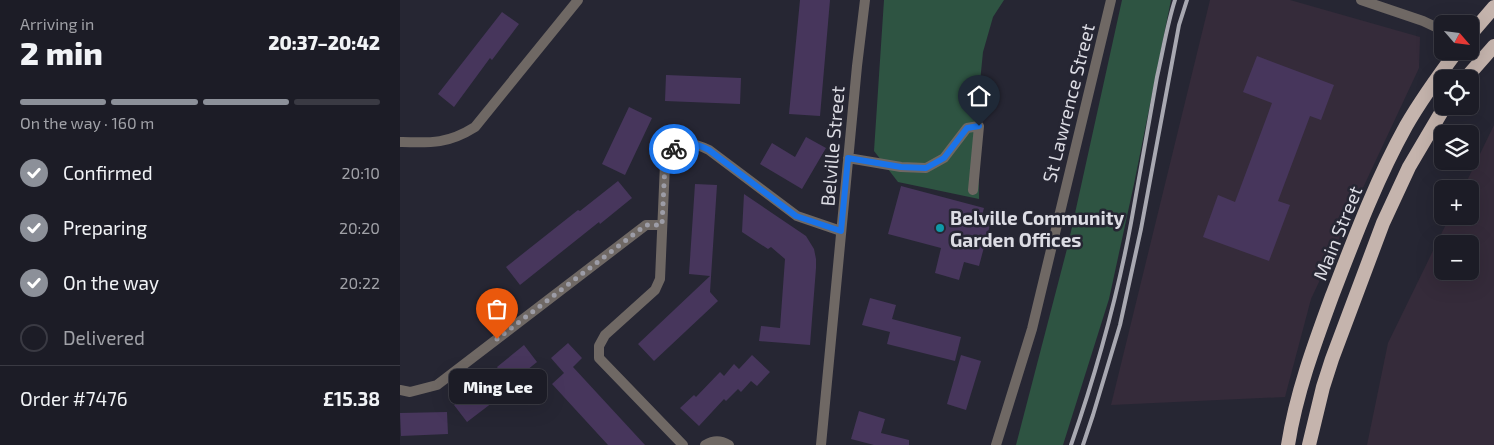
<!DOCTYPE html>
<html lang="en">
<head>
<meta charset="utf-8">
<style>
  :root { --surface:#1c1c26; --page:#25252e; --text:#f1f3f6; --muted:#a0a1a7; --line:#3a3a43; --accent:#8c9099 }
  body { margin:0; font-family:"Exo 2",sans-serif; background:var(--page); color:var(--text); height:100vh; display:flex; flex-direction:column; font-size:19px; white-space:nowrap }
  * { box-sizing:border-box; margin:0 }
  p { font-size:16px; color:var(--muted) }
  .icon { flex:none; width:28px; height:28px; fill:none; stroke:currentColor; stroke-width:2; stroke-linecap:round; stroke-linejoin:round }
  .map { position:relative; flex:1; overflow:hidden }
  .drawer { display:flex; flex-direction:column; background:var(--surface); width:400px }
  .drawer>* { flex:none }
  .needle { width:32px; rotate:118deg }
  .buttons { position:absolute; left:1034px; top:15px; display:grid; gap:10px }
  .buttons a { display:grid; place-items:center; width:45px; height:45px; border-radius:8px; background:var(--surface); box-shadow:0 5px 20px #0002,0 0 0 1px var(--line); font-size:25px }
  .pin { position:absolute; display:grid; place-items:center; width:42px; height:42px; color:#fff; margin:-51px -21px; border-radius:50% 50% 50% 0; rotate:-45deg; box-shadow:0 0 5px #0007 }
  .pin .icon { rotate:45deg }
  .courier { position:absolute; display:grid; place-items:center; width:50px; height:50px; margin:-25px; border:4px solid #1a73e8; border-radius:50%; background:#fff; color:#222; box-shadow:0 1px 6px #0007 }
  .bubble { position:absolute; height:35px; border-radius:8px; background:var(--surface); box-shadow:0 5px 20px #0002,0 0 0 1px var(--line); font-size:16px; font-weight:800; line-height:35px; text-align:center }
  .overview em { font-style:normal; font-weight:800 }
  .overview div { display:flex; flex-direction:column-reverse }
  .overview { display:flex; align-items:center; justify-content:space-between; height:85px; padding:0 20px }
  h1 { font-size:32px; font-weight:800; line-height:38px }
  .bar { display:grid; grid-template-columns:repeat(4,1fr); gap:8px 5px; align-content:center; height:60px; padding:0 20px }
  .bar i { height:6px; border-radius:4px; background:var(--line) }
  .bar .active { background:var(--accent) }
  .bar p { grid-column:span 4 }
  .line { display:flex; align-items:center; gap:12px; padding:0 20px; border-top:1px solid var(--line) }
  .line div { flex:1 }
  ol { padding:0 20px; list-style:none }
  li { display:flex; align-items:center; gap:15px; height:55px }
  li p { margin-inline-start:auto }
  li .icon { padding:5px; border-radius:50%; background:var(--accent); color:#fff; stroke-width:4 }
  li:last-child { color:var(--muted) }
  li i { width:28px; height:28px; border:2px solid var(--line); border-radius:50% }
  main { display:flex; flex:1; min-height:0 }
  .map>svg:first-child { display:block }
  .commercial { fill:#352b3a; fill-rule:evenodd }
  .green { fill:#2e5442 }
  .building { fill:#47365c }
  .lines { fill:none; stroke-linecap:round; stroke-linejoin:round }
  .minor { stroke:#6f6864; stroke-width:10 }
  .trunk { stroke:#c5b4ad; stroke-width:14 }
  .rail { stroke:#a8a8b1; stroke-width:4 }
  .done { stroke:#9c9ca6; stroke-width:5; stroke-dasharray:0 9 }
  .route { stroke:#1a73e8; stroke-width:6 }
  .culture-dot { fill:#0f9aa8; stroke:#262633; stroke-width:2 }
  .labels { text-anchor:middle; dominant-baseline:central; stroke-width:5; stroke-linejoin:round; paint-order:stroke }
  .street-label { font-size:19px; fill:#dcdce4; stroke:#262633 }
  .poi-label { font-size:19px; font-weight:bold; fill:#dcdce4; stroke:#262633; text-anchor:start }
</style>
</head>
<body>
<main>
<section class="drawer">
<div class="overview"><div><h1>2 min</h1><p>Arriving in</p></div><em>20:37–20:42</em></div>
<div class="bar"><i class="active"></i><i class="active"></i><i class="active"></i><i></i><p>On the way · 160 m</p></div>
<ol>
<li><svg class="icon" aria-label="check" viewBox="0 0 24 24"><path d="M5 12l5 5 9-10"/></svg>Confirmed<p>20:10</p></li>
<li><svg class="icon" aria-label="check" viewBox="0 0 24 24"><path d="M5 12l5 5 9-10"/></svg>Preparing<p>20:20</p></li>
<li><svg class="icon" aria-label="check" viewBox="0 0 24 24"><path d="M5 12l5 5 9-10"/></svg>On the way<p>20:22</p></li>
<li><i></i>Delivered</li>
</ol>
<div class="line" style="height:65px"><div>Order #7476</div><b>£15.38</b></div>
</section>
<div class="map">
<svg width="1094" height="445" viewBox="0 0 1094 445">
  <rect width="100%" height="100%" fill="#262633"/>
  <!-- commercial -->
  <path class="commercial" d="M810,0H890L1020,37L1019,68L911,299L885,397L711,405Z
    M1094,125V445H967L988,343L1050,216H1070V189H1063ZM1042,244H1070V271H1042Z"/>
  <!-- green -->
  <path class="green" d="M484,0H604L593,17L583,52L578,102L579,199L498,182L474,151Z
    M722,0H771L734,184L709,299L663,445H616L668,245Z"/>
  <!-- building -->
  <path class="building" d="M400,0H430L420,116L389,114Z
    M102,12L119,24L92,60L90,58L54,107L38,94Z
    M857,56L934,85L921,120L910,116L878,201L890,205L869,261L803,237L818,195L835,202L872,103L843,92Z
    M266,75L341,78L340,104L265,101Z
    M229,107L252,118L225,175L202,164Z
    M406,137L426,148L402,189L360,164L372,143L395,157Z
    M218,181L232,198L200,224L199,222L120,285L106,267L178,210L180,211Z
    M295,184L317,185L310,292L318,301L254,361L238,344L310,276L289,274Z
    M501,186L584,208L581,219L591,221L579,266L564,262L559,280L535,273L541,248L488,234Z
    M344,194L406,236L414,249L416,259V268L410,345L359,341L361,326L380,328L385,259L371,247L368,249L342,232Z
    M470,298L496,305L492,319L561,337L555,361L487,344L490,332L462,325Z
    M168,343L182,358L173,367L245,445H208L152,384L164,373L151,358Z
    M124,345L137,362L102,390L105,393L67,422L54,405L100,371L97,367Z
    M352,355L370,372L357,386L351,381L341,392L338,389L326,401L324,399L299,426L280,408L294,395L296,397L320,372L324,376L334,364L339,369Z
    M561,355L581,361L566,410L547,404Z
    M459,411L485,419L481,433L509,440V445H474L451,439Z
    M47,412L48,434L1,436L0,413Z"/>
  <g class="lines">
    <!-- minor -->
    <path class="minor" d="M961,0L1023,21L1042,30
      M0,142C31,143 48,144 75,127L178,0
      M448,158L501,167L526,168L544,158L567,128L579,126L573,190
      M0,390L10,392L37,385L246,225H261
      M283,445L199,358V346L205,335L255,290L260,279L265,164C277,141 286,139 309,150L397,216L441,231
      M305,445C314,440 320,440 329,445
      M421,445L457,66L465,0
      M596,445L632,329L711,0"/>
    <!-- trunk -->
    <path class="trunk" d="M1070,35L1094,7
      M1065,79L1094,46
      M888,445C896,394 914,345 932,296C954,239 976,180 1006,126C1021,100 1039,75 1057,51
      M909,445L923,387L932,359L983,223L1009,167L1045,106"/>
    <!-- rail -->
    <path class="rail" d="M671,445C696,373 717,298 731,223C740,174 748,126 757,77C763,51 767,25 775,0
      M683,445L693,415L720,325L741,229L779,25L787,0"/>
  </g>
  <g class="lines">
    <!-- done -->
    <path class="done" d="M97,339L246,225H262L265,164L274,149"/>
    <!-- route -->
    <path class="route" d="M274,149C287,140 295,143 309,150L396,216L441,231L448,158L501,167L526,168L544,158L567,128L579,126"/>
  </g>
  <!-- markers -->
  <circle class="culture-dot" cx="540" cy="228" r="5"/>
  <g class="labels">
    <!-- street labels -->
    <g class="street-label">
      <text transform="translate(668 103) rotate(-76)">St Lawrence Street</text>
      <text transform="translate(432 146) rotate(-85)">Belville Street</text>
      <text transform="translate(937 233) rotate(-68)">Main Street</text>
    </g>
    <!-- poi labels -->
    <g class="poi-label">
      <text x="550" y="217">Belville Community<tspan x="550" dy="22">Garden Offices</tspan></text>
    </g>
  </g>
</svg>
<div class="buttons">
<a><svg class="needle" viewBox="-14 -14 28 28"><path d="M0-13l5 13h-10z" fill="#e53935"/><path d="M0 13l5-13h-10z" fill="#a0a1a7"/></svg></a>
<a><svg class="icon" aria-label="locate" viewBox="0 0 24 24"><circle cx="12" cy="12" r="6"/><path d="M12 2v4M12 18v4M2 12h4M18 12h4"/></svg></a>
<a><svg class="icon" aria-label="layers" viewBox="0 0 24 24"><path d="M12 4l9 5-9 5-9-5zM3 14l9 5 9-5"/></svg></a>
<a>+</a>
<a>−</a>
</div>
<div class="pin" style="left:97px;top:339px;background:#ea580c"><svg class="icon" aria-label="bag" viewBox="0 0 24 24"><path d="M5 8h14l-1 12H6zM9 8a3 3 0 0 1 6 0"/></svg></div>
<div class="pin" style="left:579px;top:126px;background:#1f2937"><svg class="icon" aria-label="home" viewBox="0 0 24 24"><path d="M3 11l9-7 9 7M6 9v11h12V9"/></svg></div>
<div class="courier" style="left:274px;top:149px"><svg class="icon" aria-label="bike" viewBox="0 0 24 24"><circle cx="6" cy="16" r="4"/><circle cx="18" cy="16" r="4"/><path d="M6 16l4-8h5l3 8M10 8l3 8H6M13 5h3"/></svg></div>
<div class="bubble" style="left:49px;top:369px;width:98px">Ming Lee</div>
</div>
</main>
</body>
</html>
